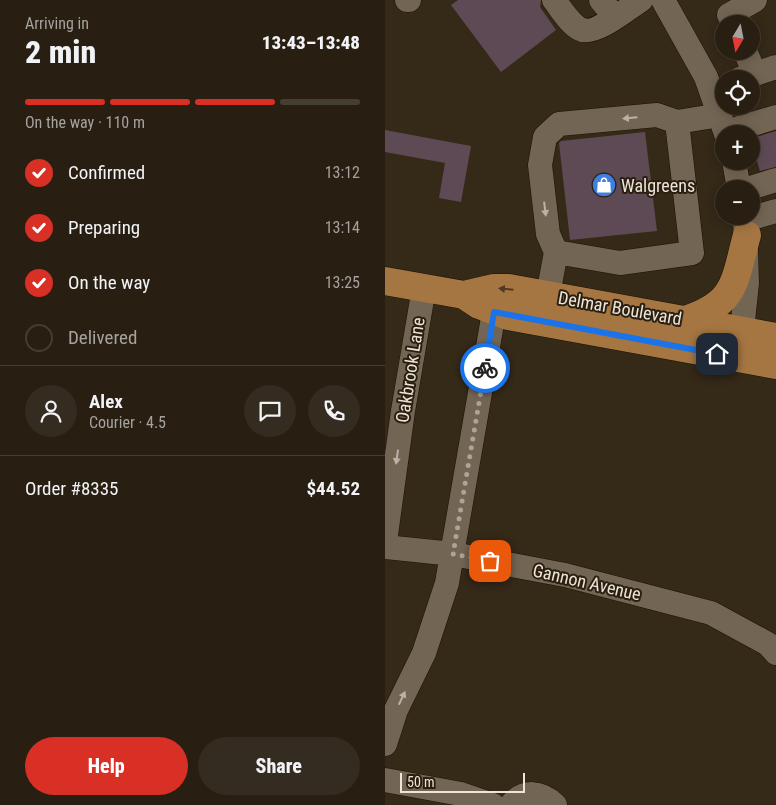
<!DOCTYPE html>
<html lang="en">
<head>
<meta charset="utf-8">
<style>
  :root { --surface:#281f12; --page:#342c20; --text:#f1f3f6; --muted:#a5a29f; --line:#443d32; --accent:#d93025 }
  body { margin:0; font-family:"Roboto Condensed",sans-serif; background:var(--page); color:var(--text); height:100vh; display:flex; flex-direction:column; font-size:19px; white-space:nowrap }
  * { box-sizing:border-box; margin:0 }
  p { font-size:16px; color:var(--muted) }
  .icon { flex:none; width:28px; height:28px; fill:none; stroke:currentColor; stroke-width:2; stroke-linecap:round; stroke-linejoin:round }
  .map { position:relative; flex:1; overflow:hidden }
  .side { display:flex; flex-direction:column; background:var(--surface); width:385px }
  .side>* { flex:none }
  .needle { width:32px; rotate:190deg }
  .fabs { position:absolute; left:330px; top:15px; display:grid; gap:10px }
  .fabs a { display:grid; place-items:center; width:45px; height:45px; border-radius:50%; background:var(--surface); box-shadow:0 2px 12px #0003,0 0 0 1px var(--line); font-size:25px }
  .scale { position:absolute; left:15px; bottom:12px; width:125px; box-sizing:border-box; padding-left:5px; border:2px solid #ede4da; border-top:0; font-size:14px; line-height:18px; white-space:nowrap; color:#ede4da; -webkit-text-stroke:4px #2b1f0f; paint-order:stroke }
  .pin { position:absolute; display:grid; place-items:center; width:42px; height:42px; color:#fff; margin:-21px; border-radius:10px; box-shadow:0 2px 8px #0006 }
  .courier { position:absolute; display:grid; place-items:center; width:50px; height:50px; margin:-25px; border:4px solid #1a73e8; border-radius:50%; background:#fff; color:#222; box-shadow:0 1px 6px #0007 }
  .summary em { font-style:normal; font-weight:800 }
  .summary div { display:flex; flex-direction:column-reverse }
  .summary { display:flex; align-items:center; justify-content:space-between; height:85px; padding:0 25px }
  h1 { font-size:32px; font-weight:800; line-height:38px }
  .bar { display:grid; grid-template-columns:repeat(4,1fr); gap:8px 5px; align-content:center; height:60px; padding:0 25px }
  .bar i { height:6px; border-radius:4px; background:var(--line) }
  .bar .selected { background:var(--accent) }
  .bar p { grid-column:span 4 }
  .line { display:flex; align-items:center; gap:12px; padding:0 25px; border-top:1px solid var(--line) }
  .line div { flex:1 }
  .round { display:grid; place-items:center; flex:none; width:52px; height:52px; border-radius:26px; background:var(--page) }
  ol { padding:0 25px; list-style:none }
  li { display:flex; align-items:center; gap:15px; height:55px }
  li p { margin-inline-start:auto }
  li .icon { padding:5px; border-radius:50%; background:var(--accent); color:#fff; stroke-width:4 }
  li:last-child { color:var(--muted) }
  li i { width:28px; height:28px; border:2px solid var(--line); border-radius:50% }
  .primary-button { display:flex; gap:10px; margin-top:auto; padding:10px 25px }
  .primary-button a { flex:1; height:58px; border-radius:30px; background:var(--accent); color:#fff; font-size:20px; font-weight:800; line-height:58px; text-align:center }
  .primary-button a+a { background:var(--page); color:var(--text) }
  main { display:flex; flex:1; min-height:0 }
  .map>svg:first-child { display:block }
  .building { fill:#5e4a55 }
  .lines { fill:none; stroke-linecap:round; stroke-linejoin:round }
  .minor-casing { stroke:#1d1103; stroke-width:25 }
  .major-casing { stroke:#1d1103; stroke-width:29 }
  .minor { stroke:#736553; stroke-width:24 }
  .major { stroke:#a57642; stroke-width:28 }
  .oneway { fill:#bcb1a4 }
  .oneway2 { fill:#50391e }
  .done { stroke:#ada396; stroke-width:5; stroke-dasharray:0 9 }
  .route { stroke:#1a73e8; stroke-width:6 }
  .labels { text-anchor:middle; dominant-baseline:central; stroke-width:4; stroke-linejoin:round; paint-order:stroke }
  .poi-label { font-size:18px; fill:#ede4da; stroke:#2b1f0f; text-anchor:start }
  .street-label { font-size:18px; fill:#ede4da; stroke:#2b1f0f }
</style>
</head>
<body>
<main>
<section class="side">
<div class="summary"><div><h1>2 min</h1><p>Arriving in</p></div><em>13:43–13:48</em></div>
<div class="bar"><i class="selected"></i><i class="selected"></i><i class="selected"></i><i></i><p>On the way · 110 m</p></div>
<ol>
<li><svg class="icon" aria-label="check" viewBox="0 0 24 24"><path d="M5 12l5 5 9-10"/></svg>Confirmed<p>13:12</p></li>
<li><svg class="icon" aria-label="check" viewBox="0 0 24 24"><path d="M5 12l5 5 9-10"/></svg>Preparing<p>13:14</p></li>
<li><svg class="icon" aria-label="check" viewBox="0 0 24 24"><path d="M5 12l5 5 9-10"/></svg>On the way<p>13:25</p></li>
<li><i></i>Delivered</li>
</ol>
<div class="line" style="height:90px"><a class="round"><svg class="icon" aria-label="person" viewBox="0 0 24 24"><circle cx="12" cy="8" r="4"/><path d="M4 21q1-7 8-7t8 7"/></svg></a><div><b>Alex</b><p>Courier · 4.5</p></div><a class="round"><svg class="icon" aria-label="chat" viewBox="0 0 24 24"><path d="M4 5h16v11H9l-5 4z"/></svg></a><a class="round"><svg class="icon" aria-label="phone" viewBox="0 0 24 24"><path d="M5 4h4l2 5-3 2q2 4 5 5l2-3 5 2v4C11 20 4 13 5 4z"/></svg></a></div>
<div class="line" style="height:65px"><div>Order #8335</div><b>$44.52</b></div>
<div class="primary-button"><a>Help</a><a>Share</a></div>
</section>
<div class="map">
<svg width="391" height="805" viewBox="0 0 391 805">
  <rect width="100%" height="100%" fill="#352918"/>
  <!-- building -->
  <path class="building" d="M73,0H156L155,7L171,30L116,72L66,5Z
    M0,130L86,146L76,202L54,198L60,163L0,152Z
    M391,131V167L375,171L370,155L374,153L368,138Z
    M260,132L272,231L185,240L174,143L176,141Z"/>
  <g class="lines">
    <!-- minor casing -->
    <g class="minor-casing">
      <path id="minor" d="M22,0H24
        M169,0C176,9 185,24 195,29C209,37 243,8 256,0
        M216,0L230,17
        M278,0L321,77L341,134
        M344,15L370,0
        M360,51L370,74
        M355,79L391,67
        M341,132L391,117
        M349,161L354,189
        M362,189L391,180
        M360,220L391,211
        M171,252L163,234L155,165L160,137L174,124L272,115L292,122
        M163,295L171,252L235,263L307,253L292,122L335,115
        M355,349L362,283L360,216
        M0,542L18,411L39,288
        M0,547L68,554L180,575L326,613L383,644L391,653
        M0,744L11,710L39,653L62,583L109,312
        M0,780L76,794L108,805
        M126,805C139,789 157,792 170,805"/>
    </g>
    <!-- major casing -->
    <g class="major-casing">
      <path id="major" d="M0,281L79,295L94,305L123,316L391,365
        M79,295L109,288H124L391,337
        M300,320C352,303 349,282 362,235"/>
    </g>
    <!-- minor -->
    <use href="#minor" class="minor"/>
    <!-- major -->
    <use href="#major" class="major"/>
  </g>
  <!-- one-way arrows -->
  <defs><path id="oneway-solid" d="M-6-.8H1V-3.2L6.5 0L1 3.2V.8H-6Z" transform="scale(1.25)"/></defs>
  <g class="oneway">
    <use href="#oneway-solid" transform="translate(245 118) rotate(175)"/>
    <use href="#oneway-solid" transform="translate(160 209) rotate(83)"/>
    <use href="#oneway-solid" transform="translate(12 457) rotate(98)"/>
    <use href="#oneway-solid" transform="translate(17 698) rotate(-65)"/>
  </g>
  <use class="oneway2" href="#oneway-solid" transform="translate(121 289) rotate(-175)"/>
  <g class="lines">
    <!-- done -->
    <path class="done" d="M100,368L68,554L105,561"/>
    <!-- route -->
    <path class="route" d="M100,368L109,312L332,354"/>
  </g>
  <!-- icons -->
  <defs>
    <g id="shop-disc" transform="scale(1.25)"><circle r="9.5" fill="#3f7fe0" stroke="#2b1f0f"/><path d="M-5-2.5h2.3a2.7 3.5 0 0 1 5.4 0H5L5.5 6h-11ZM-1.5-2.5h3a1.5 2.3 0 0 0-3 0Z" fill="#fff"/></g>
  </defs>
  <g fill-rule="evenodd">
    <use href="#shop-disc" x="219" y="185"/>
  </g>
  <g class="labels">
    <!-- poi labels -->
    <g class="poi-label">
      <text x="236" y="185">Walgreens</text>
    </g>
    <!-- street labels -->
    <g class="street-label">
      <text transform="translate(235 308) rotate(10)">Delmar Boulevard</text>
      <text transform="translate(25 370) rotate(-81)">Oakbrook Lane</text>
      <text transform="translate(202 582) rotate(13)">Gannon Avenue</text>
    </g>
  </g>
</svg>
<div class="fabs">
<a><svg class="needle" viewBox="-14 -14 28 28"><path d="M0-13l5 13h-10z" fill="#e53935"/><path d="M0 13l5-13h-10z" fill="#a5a29f"/></svg></a>
<a><svg class="icon" aria-label="locate" viewBox="0 0 24 24"><circle cx="12" cy="12" r="6"/><path d="M12 2v4M12 18v4M2 12h4M18 12h4"/></svg></a>
<a>+</a>
<a>−</a>
</div>
<div class="scale">50 m</div>
<div class="pin" style="left:105px;top:561px;background:#ea580c"><svg class="icon" aria-label="bag" viewBox="0 0 24 24"><path d="M5 8h14l-1 12H6zM9 8a3 3 0 0 1 6 0"/></svg></div>
<div class="pin" style="left:332px;top:354px;background:#1f2937"><svg class="icon" aria-label="home" viewBox="0 0 24 24"><path d="M3 11l9-7 9 7M6 9v11h12V9"/></svg></div>
<div class="courier" style="left:100px;top:368px"><svg class="icon" aria-label="bike" viewBox="0 0 24 24"><circle cx="6" cy="16" r="4"/><circle cx="18" cy="16" r="4"/><path d="M6 16l4-8h5l3 8M10 8l3 8H6M13 5h3"/></svg></div>
</div>
</main>
</body>
</html>
